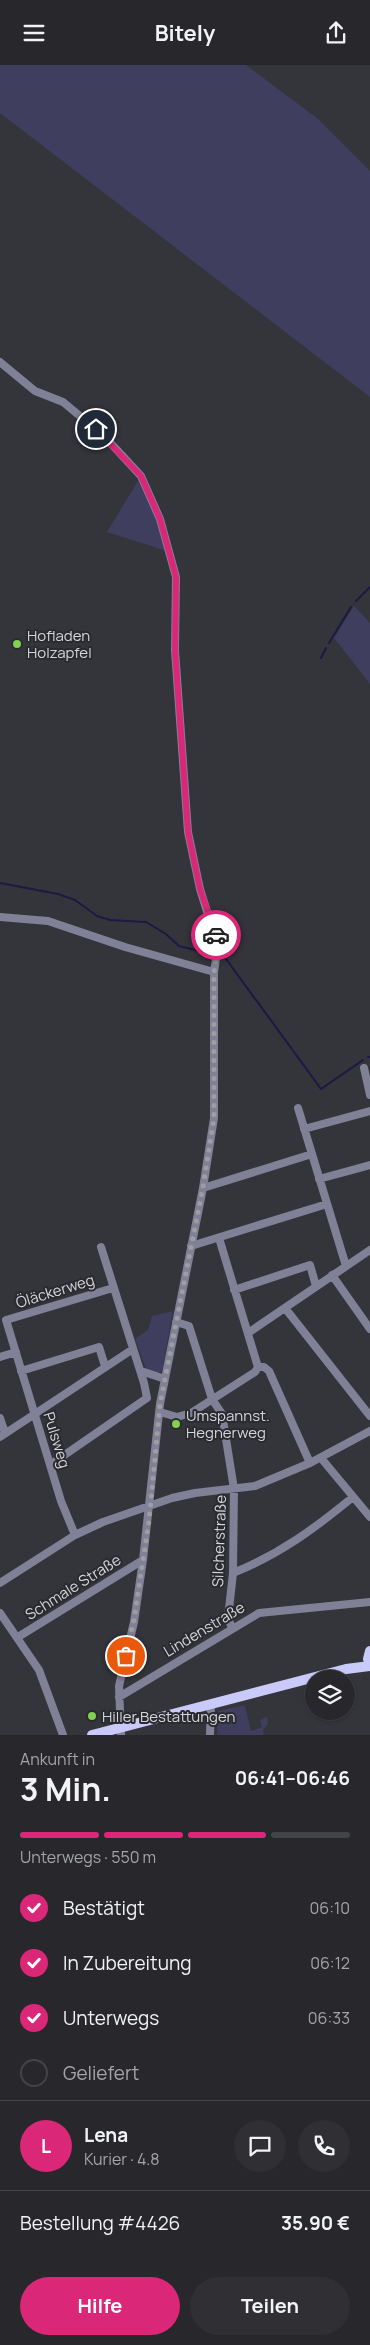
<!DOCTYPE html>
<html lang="de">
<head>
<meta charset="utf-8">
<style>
  :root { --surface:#27272c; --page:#2f2f34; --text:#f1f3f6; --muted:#a4a5a9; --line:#434448; --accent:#db2777 }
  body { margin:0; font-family:Manrope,sans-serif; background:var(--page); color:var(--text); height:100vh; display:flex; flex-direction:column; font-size:19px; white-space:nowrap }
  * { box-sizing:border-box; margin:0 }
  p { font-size:16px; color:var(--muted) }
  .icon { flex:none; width:28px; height:28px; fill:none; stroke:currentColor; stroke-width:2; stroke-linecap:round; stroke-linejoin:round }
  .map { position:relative; height:1670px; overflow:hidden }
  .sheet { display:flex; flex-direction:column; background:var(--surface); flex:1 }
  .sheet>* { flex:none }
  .buttons { position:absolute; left:305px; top:1605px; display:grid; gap:10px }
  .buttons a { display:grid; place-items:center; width:50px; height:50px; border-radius:50%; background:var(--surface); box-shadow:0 1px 4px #0004,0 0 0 1px var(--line); font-size:25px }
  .pin { position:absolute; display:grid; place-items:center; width:42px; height:42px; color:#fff; margin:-21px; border:2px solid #fff; border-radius:50%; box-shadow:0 1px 5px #0007 }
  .courier { position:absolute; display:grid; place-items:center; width:50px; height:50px; margin:-25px; border:4px solid #db2777; border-radius:50%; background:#fff; color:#222; box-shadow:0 1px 6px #0007 }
  .overview em { font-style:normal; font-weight:700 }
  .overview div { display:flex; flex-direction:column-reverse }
  .overview { display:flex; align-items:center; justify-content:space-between; height:85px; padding:0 20px }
  h1 { font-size:32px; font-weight:700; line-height:38px }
  .bar { display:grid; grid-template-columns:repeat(4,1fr); gap:8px 5px; align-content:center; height:60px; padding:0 20px }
  .bar i { height:6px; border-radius:4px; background:var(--line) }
  .bar .active { background:var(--accent) }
  .bar p { grid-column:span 4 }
  .line { display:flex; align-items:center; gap:12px; padding:0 20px; border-top:1px solid var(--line) }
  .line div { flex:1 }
  .round { display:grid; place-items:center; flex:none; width:52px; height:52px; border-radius:26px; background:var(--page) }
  ol { padding:0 20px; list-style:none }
  li { display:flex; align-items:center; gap:15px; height:55px }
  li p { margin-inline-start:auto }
  li .icon { padding:5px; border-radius:50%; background:var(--accent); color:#fff; stroke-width:4 }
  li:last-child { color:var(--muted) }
  li i { width:28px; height:28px; border:2px solid var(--line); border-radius:50% }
  .cta { display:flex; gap:10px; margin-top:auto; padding:10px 20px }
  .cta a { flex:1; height:58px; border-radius:30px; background:var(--accent); color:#fff; font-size:20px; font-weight:700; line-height:58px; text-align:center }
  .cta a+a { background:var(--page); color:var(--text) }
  header { display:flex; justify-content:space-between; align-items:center; height:65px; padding:0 20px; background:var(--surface); font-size:22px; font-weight:700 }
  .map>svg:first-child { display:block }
  .green { fill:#3f3e5e }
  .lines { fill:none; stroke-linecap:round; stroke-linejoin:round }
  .stream { stroke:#1e1844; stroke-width:2 }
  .minor { stroke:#808097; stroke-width:8 }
  .major { stroke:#cacafa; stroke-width:10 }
  .done { stroke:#9d9da2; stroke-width:5; stroke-dasharray:0 9 }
  .route { stroke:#db2777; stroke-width:6 }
  .poi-dot { fill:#81d050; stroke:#2a2a31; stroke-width:2 }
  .labels { text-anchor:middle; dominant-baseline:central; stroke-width:4; stroke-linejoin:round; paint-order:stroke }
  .poi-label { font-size:15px; fill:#d5d5d9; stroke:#2a2a31; text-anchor:start }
  .street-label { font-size:15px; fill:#d5d5d9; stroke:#2a2a31 }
</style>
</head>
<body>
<header><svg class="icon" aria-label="menu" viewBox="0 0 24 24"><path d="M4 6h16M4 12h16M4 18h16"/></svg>Bitely<svg class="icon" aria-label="share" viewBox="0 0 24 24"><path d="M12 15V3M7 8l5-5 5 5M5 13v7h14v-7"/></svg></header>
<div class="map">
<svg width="370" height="1670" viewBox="0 0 370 1670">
  <rect width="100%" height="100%" fill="#34343b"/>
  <!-- green -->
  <path class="green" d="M0,0H246L317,53L370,106V332L0,48Z
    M141,411L170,487L107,467Z
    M354,541L370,558V619L334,573Z
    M173,1246L162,1306L158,1308L146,1304L135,1274L148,1265L152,1251Z
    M240,1641H245L251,1666L262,1662L260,1655L267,1652L268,1659L263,1665L264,1670H217L218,1646Z"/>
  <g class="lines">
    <!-- stream -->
    <path class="stream" d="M356,536L370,522
      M329,578L351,542
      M321,593L326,583
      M0,818L58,829L75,835L97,851L110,855L146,857L166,869L179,881L199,886L215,884
      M221,887L321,1024L363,995
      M368,992H370"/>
    <!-- minor -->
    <path class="minor" d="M0,297L35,326L63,337L104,371L141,411L160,454L176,512L175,585L188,767L200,824L209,853L219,874L214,907V1053L203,1123L160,1339L143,1495L134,1557L119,1621L121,1670
      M0,852L48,856L125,882L214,907
      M364,1003L370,1030
      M298,1043L346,1201
      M304,1064L370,1046
      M319,1114L370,1100
      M203,1123L312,1089
      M191,1181L327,1139
      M332,1210L370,1264
      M234,1225L310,1200L316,1221
      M285,1243L370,1351
      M176,1257L189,1261L212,1334L222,1349L234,1424L233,1508L228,1553L232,1563
      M248,1268L370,1185
      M0,1292L16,1287
      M258,1302H264L269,1306L310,1398
      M21,1306L99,1282L105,1301
      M141,1306L165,1314
      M160,1347L177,1352L191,1348L255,1307L258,1302L219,1173
      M0,1353L5,1368
      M0,1372L133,1284
      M321,1393L370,1452
      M50,1400L147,1333L144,1318L101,1182
      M75,1470L61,1436L6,1255L113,1223
      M233,1508C280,1489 314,1464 353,1432
      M0,1518L75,1470L103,1457L172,1433L195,1428L255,1421L310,1398L370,1366
      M0,1548L39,1605L63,1670
      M18,1572L143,1495
      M119,1632L259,1548L370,1537
      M210,1670L211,1639"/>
    <!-- major -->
    <path class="major" d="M370,1586L368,1594L370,1600
      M92,1670L346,1604L370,1601"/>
  </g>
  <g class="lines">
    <!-- done -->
    <path class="done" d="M126,1591L134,1554L149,1456L160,1339L203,1122L214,1053V907L219,874L216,870"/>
    <!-- route -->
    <path class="route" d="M96,364L141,411L160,454L176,512L175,585L188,767L200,824L216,870"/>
  </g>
  <!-- markers -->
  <g class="poi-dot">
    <circle cx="17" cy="579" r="5"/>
    <circle cx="176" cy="1359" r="5"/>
    <circle cx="92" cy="1651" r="5"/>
  </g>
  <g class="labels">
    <!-- poi labels -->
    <g class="poi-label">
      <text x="27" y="570">Hofladen<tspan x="27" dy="17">Holzapfel</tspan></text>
      <text x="186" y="1350">Umspannst.<tspan x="186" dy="17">Hegnerweg</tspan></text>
      <text x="102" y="1651">Hiller Bestattungen</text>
    </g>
    <!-- street labels -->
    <g class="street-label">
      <text transform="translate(55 1226) rotate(-17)">Öläckerweg</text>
      <text transform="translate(57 1375) rotate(73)">Pulsweg</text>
      <text transform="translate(219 1476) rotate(-88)">Silcherstraße</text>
      <text transform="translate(73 1522) rotate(-32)">Schmale Straße</text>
      <text transform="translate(204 1564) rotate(-31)">Lindenstraße</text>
    </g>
  </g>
</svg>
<div class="buttons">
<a><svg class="icon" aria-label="layers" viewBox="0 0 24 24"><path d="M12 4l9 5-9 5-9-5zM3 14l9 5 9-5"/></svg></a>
</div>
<div class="pin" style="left:126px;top:1591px;background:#ea580c"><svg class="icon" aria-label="bag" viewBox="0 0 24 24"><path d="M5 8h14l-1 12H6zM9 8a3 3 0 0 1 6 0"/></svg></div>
<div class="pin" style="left:96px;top:364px;background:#1f2937"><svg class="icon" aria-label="home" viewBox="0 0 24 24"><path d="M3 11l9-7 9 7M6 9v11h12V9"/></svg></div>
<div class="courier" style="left:216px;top:870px"><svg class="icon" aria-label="car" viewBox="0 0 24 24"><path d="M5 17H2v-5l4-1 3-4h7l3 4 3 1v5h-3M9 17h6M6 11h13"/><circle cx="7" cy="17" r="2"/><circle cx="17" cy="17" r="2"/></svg></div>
</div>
<section class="sheet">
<div class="overview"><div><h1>3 Min.</h1><p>Ankunft in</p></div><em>06:41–06:46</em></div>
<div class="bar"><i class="active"></i><i class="active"></i><i class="active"></i><i></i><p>Unterwegs · 550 m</p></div>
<ol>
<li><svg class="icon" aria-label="check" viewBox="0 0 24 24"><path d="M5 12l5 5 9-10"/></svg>Bestätigt<p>06:10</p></li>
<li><svg class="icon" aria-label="check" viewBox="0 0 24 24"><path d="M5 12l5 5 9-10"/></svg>In Zubereitung<p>06:12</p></li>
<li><svg class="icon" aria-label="check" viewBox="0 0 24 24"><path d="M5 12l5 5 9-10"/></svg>Unterwegs<p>06:33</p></li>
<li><i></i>Geliefert</li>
</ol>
<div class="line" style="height:90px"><b class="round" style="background:var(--accent);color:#fff">L</b><div><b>Lena</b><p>Kurier · 4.8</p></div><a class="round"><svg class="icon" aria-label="chat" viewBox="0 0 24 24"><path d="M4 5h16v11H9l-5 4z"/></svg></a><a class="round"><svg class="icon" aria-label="phone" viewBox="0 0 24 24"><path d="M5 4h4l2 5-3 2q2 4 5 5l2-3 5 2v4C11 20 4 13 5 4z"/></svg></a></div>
<div class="line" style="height:65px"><div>Bestellung #4426</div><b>35.90 €</b></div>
<div class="cta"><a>Hilfe</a><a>Teilen</a></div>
</section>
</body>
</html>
